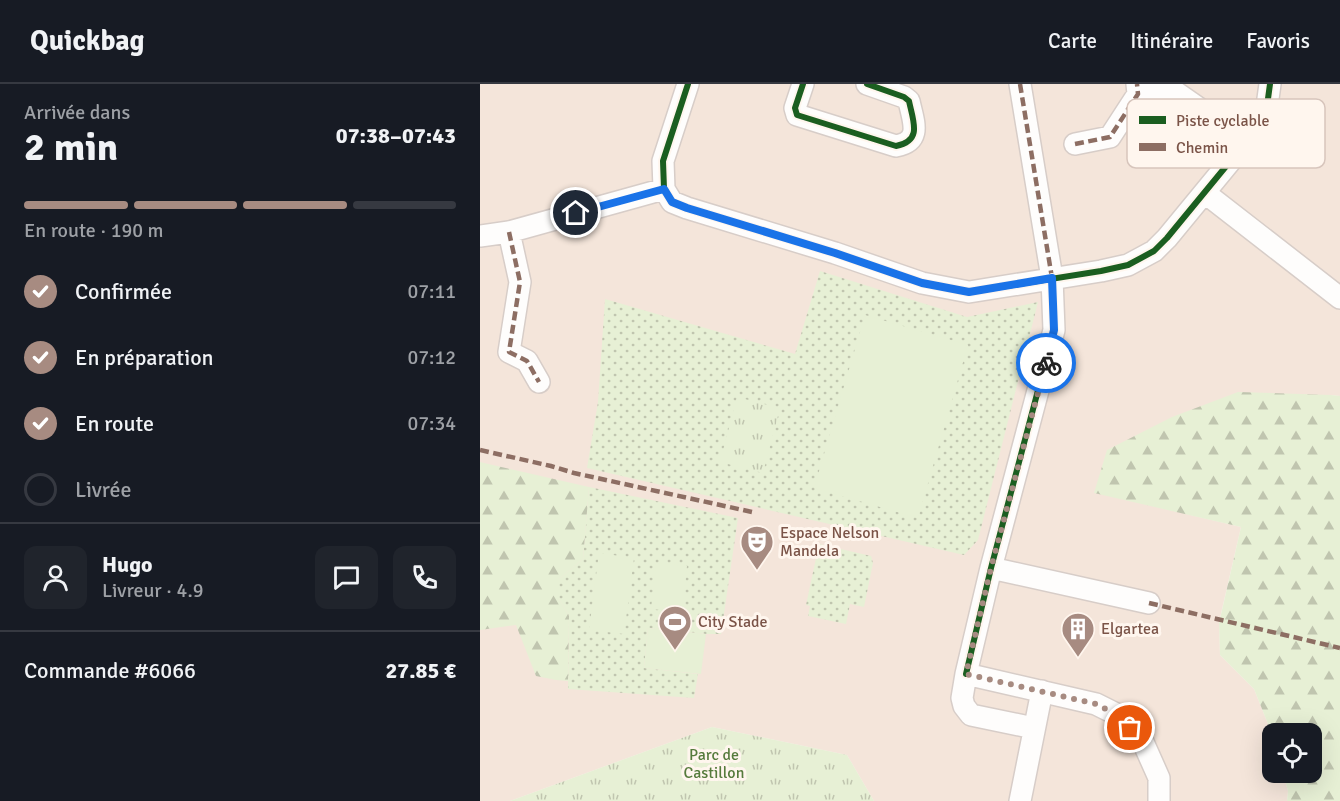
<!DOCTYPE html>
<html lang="fr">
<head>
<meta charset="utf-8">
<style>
  :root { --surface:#171b24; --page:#20242c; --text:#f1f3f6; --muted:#9ea1a6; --line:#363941; --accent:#a78b81 }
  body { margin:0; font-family:Signika,sans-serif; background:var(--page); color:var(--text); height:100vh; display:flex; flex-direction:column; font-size:22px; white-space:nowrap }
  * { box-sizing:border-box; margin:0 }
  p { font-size:20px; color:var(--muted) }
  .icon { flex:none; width:33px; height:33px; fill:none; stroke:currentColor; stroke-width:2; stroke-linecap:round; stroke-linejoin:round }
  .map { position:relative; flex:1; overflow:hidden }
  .side { display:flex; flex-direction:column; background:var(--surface); width:480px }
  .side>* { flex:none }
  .buttons { position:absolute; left:782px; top:639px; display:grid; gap:12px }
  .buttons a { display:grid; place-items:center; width:60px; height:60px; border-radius:12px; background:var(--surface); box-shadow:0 6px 24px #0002; font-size:30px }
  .pin { position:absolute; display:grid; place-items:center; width:51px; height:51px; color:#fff; margin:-26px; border:3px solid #fff; border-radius:50%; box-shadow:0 2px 6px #0007 }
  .courier { position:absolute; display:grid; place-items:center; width:60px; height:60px; margin:-30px; border:4px solid #1a73e8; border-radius:50%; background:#fff; color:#222; box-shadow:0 2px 8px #0007 }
  .head em { font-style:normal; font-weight:700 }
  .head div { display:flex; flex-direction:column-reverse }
  .head { display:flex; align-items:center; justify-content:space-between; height:102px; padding:0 24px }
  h1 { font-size:39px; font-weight:700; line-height:45px }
  .bar { display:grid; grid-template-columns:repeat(4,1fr); gap:9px 6px; align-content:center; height:72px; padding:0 24px }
  .bar i { height:8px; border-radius:4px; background:var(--line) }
  .bar .current { background:var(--accent) }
  .bar p { grid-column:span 4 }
  .line { display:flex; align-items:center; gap:15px; padding:0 24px; border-top:2px solid var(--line) }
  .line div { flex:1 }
  .round { display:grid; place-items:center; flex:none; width:63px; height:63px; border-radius:12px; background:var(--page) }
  ol { padding:0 24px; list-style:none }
  li { display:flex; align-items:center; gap:18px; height:66px }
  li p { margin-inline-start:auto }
  li .icon { padding:6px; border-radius:50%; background:var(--accent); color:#fff; stroke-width:4 }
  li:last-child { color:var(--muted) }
  li i { width:33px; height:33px; border:3px solid var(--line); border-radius:50% }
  header { display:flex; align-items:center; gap:36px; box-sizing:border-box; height:84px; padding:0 30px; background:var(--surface); border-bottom:2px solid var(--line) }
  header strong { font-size:28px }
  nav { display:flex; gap:33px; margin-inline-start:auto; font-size:21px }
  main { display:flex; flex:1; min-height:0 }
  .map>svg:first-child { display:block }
  .residential { fill:#f4e5da }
  .grass { fill:url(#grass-dots) }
  .forest { fill:url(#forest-firs) }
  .park { fill:url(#park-tufts) }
  .pitch { fill:#e7f0d5 }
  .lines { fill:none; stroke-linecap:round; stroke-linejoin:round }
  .street-casing { stroke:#d7cdc8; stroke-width:24 }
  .street { stroke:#fefdfc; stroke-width:21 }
  .quiet { stroke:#8d6e63; stroke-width:4.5; stroke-dasharray:9 4.5; stroke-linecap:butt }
  .cycleway-casing { stroke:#fff6ee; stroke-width:10 }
  .cycleway { stroke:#1b5e20; stroke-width:6 }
  .done { stroke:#a78b81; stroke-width:6; stroke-dasharray:0 10.8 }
  .route { stroke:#1a73e8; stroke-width:8 }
  .labels { text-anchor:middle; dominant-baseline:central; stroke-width:6; stroke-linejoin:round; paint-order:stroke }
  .poi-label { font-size:16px; fill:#7b5448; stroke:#fff6ee; text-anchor:start }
  .park-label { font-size:16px; fill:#567b3c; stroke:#fff6ee }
  .key { fill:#fff6ee; stroke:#d7c5bc; stroke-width:1.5 }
  .key-label { font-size:16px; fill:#7b5448 }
</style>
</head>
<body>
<header>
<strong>Quickbag</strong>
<nav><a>Carte</a><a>Itinéraire</a><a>Favoris</a></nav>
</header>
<main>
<section class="side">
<div class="head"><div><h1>2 min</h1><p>Arrivée dans</p></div><em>07:38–07:43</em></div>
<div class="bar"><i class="current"></i><i class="current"></i><i class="current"></i><i></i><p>En route · 190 m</p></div>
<ol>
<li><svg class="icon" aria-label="check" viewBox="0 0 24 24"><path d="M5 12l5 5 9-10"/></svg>Confirmée<p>07:11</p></li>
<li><svg class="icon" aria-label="check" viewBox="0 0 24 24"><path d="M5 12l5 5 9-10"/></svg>En préparation<p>07:12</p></li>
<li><svg class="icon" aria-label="check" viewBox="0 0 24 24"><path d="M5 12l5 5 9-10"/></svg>En route<p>07:34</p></li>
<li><i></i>Livrée</li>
</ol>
<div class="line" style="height:108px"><a class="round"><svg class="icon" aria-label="person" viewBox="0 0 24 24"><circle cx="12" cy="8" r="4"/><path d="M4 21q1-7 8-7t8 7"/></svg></a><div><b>Hugo</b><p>Livreur · 4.9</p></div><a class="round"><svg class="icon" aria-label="chat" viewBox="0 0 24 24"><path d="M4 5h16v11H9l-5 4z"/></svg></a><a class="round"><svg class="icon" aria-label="phone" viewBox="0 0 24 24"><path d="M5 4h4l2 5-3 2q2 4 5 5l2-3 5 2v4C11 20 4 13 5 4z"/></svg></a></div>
<div class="line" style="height:78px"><div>Commande #6066</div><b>27.85 €</b></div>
</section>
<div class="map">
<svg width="860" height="717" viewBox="0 0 860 717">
  <defs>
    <pattern id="grass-dots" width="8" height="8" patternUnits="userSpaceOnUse" patternTransform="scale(1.5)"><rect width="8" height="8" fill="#e7f0d5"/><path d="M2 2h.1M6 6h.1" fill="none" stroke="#c0c5af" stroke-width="1.8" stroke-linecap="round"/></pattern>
    <pattern id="forest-firs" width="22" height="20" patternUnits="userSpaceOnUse" patternTransform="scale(1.5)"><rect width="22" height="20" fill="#e7f0d5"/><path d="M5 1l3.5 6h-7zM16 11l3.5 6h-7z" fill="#c0c5af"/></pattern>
    <pattern id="park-tufts" width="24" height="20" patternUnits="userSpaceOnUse" patternTransform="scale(1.5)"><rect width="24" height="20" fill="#e7f0d5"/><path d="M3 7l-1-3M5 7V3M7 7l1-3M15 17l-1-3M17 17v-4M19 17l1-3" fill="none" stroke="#c0c5af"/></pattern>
  </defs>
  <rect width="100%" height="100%" fill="#f8f2ec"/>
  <!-- residential -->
  <path class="residential" d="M0,0H860V312L851,311L614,408L761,443L739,538L740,571L774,605L792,650V688L803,689L808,707L807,717H394L367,671L232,643L30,717H0Z"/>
  <!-- grass -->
  <path class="grass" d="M340,187L487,233L558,218L498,456L484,471L107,384L118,318L125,215L315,270Z
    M109,403L258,434L241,550H226L168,544L164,584L218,590L214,614L88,605L89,532L79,515V495L103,475Z
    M339,460L391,472L393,479L384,523L370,520L366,540L328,532L330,522L326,521Z"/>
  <!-- forest -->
  <path class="forest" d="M758,308L851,311L860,312V717H807L808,707L803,689L831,688V650H792L774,605L740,571L739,539L761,443L614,409L627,366L692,333Z
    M0,378L109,403L103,475L79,495V515L89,532L88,597L76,596L56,592L36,541L0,546Z"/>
  <!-- park -->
  <path class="park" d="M257,313L300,324L283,389L240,378Z
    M232,643L367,671L394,717H30Z"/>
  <!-- pitch -->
  <path class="pitch" d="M385,231L488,261L438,434L334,404Z
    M119,469L154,474L144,550L109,546Z
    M176,479L207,482L202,528L171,525Z
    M168,544L226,550L221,590L164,584Z"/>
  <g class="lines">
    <!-- street casing -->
    <g class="street-casing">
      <path id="street" d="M208,0L183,77L184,105L192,118L207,124L355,169L442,199L489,208L621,187L648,181L674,167L687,154L780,41L787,22L790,0
        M323,0L315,24L317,31L416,62C443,57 433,37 429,17L424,13L387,0
        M658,10L694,7L766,57
        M595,60L630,53L658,10L657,0
        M725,109L860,214
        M29,148L40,198L29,268L47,277L59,298
        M0,152L29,148L184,105
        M511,484L669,519
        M486,590L511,484L574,246L572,194L540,0
        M554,644L491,631L484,622L482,614L486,590L616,620L636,630L663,658L679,694V717
        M540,717L562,607"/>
    </g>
    <!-- street -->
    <use href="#street" class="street"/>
    <!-- quiet -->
    <path class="quiet" d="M540,0L572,194
      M595,60L630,53L658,10L657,0
      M29,148L40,198L29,268L47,277L59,298
      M0,366L71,382L94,389L272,428
      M669,519L860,564"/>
    <!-- cycleway casing -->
    <g class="cycleway-casing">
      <path id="cycleway" d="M208,0L183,77L184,105L192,118L207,124L355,169L442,199L489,208L621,187L648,181L674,167L687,154L780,41L787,22L790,0
        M323,0L315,24L317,31L416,62C443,57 433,37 429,17L424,13L387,0
        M486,590L511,484L574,246L572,194"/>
    </g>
    <!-- cycleway -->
    <use href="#cycleway" class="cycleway"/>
  </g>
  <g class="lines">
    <!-- done -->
    <path class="done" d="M566,279L511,484L486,590L616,620L636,630L650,644"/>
    <!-- route -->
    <path class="route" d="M96,129L184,105L192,118L207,124L355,169L442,199L489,208L572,194L574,246L566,279"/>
  </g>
  <!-- icons -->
  <defs>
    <g id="theatre-pin" transform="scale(1.725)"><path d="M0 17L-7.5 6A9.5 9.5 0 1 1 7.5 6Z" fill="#a78b81" stroke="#fff6ee"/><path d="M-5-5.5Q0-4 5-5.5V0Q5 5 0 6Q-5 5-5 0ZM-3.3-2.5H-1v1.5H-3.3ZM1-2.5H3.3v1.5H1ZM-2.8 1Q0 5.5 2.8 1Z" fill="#fff"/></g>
    <g id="stadium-pin" transform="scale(1.725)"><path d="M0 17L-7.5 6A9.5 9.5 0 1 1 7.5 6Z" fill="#a78b81" stroke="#fff6ee"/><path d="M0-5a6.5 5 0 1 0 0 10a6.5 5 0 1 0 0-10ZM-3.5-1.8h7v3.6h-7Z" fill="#fff"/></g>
    <g id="building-pin" transform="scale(1.725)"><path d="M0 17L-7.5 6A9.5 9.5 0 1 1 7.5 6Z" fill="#a78b81" stroke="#fff6ee"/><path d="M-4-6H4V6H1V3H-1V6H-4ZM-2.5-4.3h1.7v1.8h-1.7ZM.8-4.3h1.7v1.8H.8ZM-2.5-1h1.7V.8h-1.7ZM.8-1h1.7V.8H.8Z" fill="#fff"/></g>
  </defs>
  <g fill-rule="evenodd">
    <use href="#theatre-pin" x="277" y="458"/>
    <use href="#stadium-pin" x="195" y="538"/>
    <use href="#building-pin" x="598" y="545"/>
  </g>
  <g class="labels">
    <!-- poi labels -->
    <g class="poi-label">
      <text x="300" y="449">Espace Nelson<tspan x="300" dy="18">Mandela</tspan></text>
      <text x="218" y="538">City Stade</text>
      <text x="621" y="545">Elgartea</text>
    </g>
    <!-- park labels -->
    <g class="park-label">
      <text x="234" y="671">Parc de<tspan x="234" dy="18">Castillon</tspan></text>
    </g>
  </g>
  <!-- legend -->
  <rect x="647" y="15" width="198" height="69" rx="9" class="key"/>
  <rect x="659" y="32" width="27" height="8" fill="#1b5e20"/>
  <rect x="659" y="59" width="27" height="8" fill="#8d6e63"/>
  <g class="key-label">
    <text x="696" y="42">Piste cyclable</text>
    <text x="696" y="69">Chemin</text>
  </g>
</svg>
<div class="buttons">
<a><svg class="icon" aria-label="locate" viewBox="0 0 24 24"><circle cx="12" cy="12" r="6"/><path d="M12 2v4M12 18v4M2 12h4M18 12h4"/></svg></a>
</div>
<div class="pin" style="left:650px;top:644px;background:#ea580c"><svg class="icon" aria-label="bag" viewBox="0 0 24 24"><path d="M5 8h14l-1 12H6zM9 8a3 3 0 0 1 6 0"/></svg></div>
<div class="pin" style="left:96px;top:129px;background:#1f2937"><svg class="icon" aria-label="home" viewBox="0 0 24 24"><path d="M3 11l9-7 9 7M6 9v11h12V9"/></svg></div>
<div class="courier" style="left:566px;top:279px"><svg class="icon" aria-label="bike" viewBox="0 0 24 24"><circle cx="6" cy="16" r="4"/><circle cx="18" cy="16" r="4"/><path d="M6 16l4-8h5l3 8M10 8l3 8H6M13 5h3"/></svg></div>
</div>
</main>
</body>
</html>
